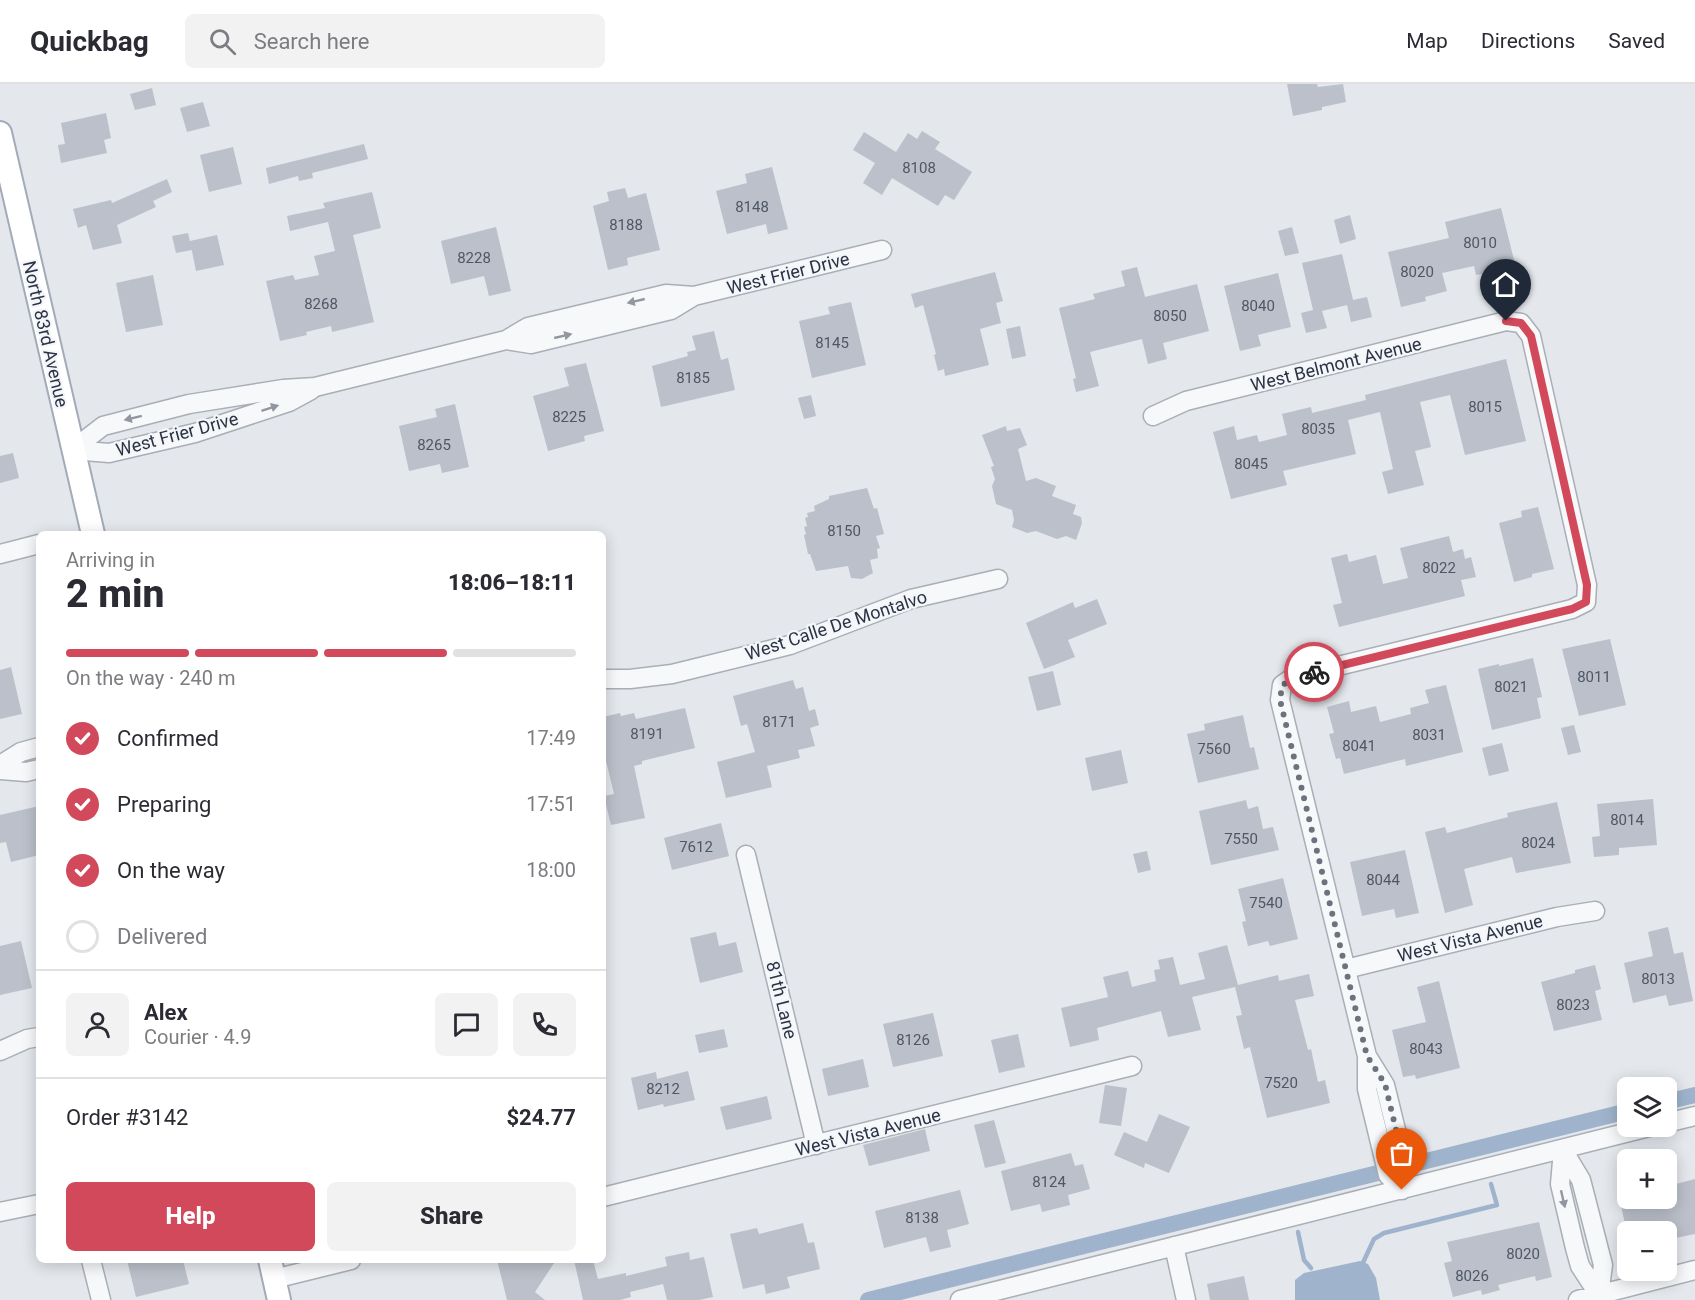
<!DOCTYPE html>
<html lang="en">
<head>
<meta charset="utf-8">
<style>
  :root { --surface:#fff; --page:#f2f2f3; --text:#2b2b33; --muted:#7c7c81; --line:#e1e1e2; --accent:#d1495b }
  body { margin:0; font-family:Roboto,sans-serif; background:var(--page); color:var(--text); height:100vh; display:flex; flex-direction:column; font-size:22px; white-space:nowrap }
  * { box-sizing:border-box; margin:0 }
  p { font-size:20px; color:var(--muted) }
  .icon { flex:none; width:33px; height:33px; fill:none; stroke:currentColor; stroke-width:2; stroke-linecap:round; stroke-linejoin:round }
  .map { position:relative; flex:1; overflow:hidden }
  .panel { position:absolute; left:36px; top:447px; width:570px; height:732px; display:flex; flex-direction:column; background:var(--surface); border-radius:9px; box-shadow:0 3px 15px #0003 }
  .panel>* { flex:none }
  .buttons { position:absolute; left:1617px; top:993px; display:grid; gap:12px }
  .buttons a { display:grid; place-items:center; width:60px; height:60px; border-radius:9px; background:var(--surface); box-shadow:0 3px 15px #0003; font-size:30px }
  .pin { position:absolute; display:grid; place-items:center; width:51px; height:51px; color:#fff; margin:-62px -26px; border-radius:50% 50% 50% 0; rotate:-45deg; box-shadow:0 0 6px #0007 }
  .pin .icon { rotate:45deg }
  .courier { position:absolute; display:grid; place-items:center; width:60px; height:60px; margin:-30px; border:4px solid #d1495b; border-radius:50%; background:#fff; color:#222; box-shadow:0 2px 8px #0007 }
  .summary em { font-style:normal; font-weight:800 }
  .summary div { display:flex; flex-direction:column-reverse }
  .summary { display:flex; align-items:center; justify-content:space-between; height:102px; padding:0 30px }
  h1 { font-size:39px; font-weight:800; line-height:45px }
  .bar { display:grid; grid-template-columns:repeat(4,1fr); gap:9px 6px; align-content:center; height:72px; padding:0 30px }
  .bar i { height:8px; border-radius:4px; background:var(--line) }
  .bar .current { background:var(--accent) }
  .bar p { grid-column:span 4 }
  .line { display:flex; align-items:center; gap:15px; padding:0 30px; border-top:2px solid var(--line) }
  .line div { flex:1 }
  .round { display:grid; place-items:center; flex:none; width:63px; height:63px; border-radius:9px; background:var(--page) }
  ol { padding:0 30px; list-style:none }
  li { display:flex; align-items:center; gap:18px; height:66px }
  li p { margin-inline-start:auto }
  li .icon { padding:6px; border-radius:50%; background:var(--accent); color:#fff; stroke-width:4 }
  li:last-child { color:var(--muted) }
  li i { width:33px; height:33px; border:3px solid var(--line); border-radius:50% }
  .primary-button { display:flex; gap:12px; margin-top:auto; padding:12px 30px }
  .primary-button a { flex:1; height:69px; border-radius:9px; background:var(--accent); color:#fff; font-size:24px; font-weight:800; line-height:69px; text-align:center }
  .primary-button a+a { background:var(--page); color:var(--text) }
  header { display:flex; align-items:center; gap:36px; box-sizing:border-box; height:84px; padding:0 30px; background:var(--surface); border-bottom:2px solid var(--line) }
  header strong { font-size:28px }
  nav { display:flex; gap:33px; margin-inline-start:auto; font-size:21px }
  .search { width:420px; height:54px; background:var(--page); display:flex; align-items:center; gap:15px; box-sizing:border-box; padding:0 21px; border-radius:9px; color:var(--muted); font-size:22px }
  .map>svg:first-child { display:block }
  .water { fill:#9fb4cc }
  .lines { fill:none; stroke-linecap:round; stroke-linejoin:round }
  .stream { stroke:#9fb4cc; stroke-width:4.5 }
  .canal { stroke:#9fb4cc; stroke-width:16 }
  .building { fill:#bbc0ca }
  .minor-casing { stroke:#a9aeb7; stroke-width:21 }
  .major-casing { stroke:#a3abb8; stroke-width:26 }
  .minor { stroke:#f7f8fa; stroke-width:18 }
  .major { stroke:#fff; stroke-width:22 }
  .oneway { fill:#9196a0 }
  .done { stroke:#6c737f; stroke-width:6; stroke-dasharray:0 10.8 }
  .route { stroke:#d1495b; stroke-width:8 }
  .labels { text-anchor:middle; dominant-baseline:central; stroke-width:4.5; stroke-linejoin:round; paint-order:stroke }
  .number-label { font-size:15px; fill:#4f5766 }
  .street-label { font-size:18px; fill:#2b3445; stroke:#f4f6f9 }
</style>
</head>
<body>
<header>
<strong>Quickbag</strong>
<div class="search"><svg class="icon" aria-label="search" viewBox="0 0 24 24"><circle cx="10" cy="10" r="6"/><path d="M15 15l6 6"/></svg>Search here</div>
<nav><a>Map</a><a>Directions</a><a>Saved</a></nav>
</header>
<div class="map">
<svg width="1695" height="1216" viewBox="0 0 1695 1216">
  <rect width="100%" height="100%" fill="#e4e7ec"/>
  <!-- water -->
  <path class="water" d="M1360,1177L1368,1180L1376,1194L1380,1216H1295V1196L1304,1189Z"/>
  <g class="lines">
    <!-- stream -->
    <path class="stream" d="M1298,1148L1304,1176L1311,1184
      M1361,1183L1374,1155L1384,1149L1497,1121L1491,1100"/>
    <!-- canal -->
    <path class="canal" d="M1666,1018L1695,1011
      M868,1216C1121,1152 1374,1091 1628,1027"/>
  </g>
  <!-- building -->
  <path class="building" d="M1287,0H1317L1318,3L1343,0L1346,18L1322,23V26L1293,32Z
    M152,4L156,21L135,26L130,10Z
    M203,18L210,42L187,48L180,24Z
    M106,29L111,54L104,56L107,69L61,79L58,61L65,60L61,39Z
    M922,47L940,58L935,65L972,88L954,116L945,111L938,122L892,94L882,111L863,99L875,79L853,66L864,48L896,68L908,49L917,55Z
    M364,60L368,75L312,89L313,94L299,97L298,92L269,100L266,84Z
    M233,63L242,100L209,108L200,71Z
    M772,83L788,145L768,150L766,140L727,150L716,107L747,99L745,90Z
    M167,95L172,108L153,117L156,123L117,141L122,159L93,166L86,141L78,144L73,125L111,116L112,119Z
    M625,104L628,114L646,109L660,166L627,174L628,181L608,186L593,122L609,117L607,108Z
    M372,108L381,144L353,151L374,238L332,248L331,242L306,248L307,251L280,257L266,197L293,191L295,196L319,191L314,172L335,167L328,138L290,147L287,132L325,124L323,119Z
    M1501,124L1518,192L1498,197L1495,187L1476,191L1474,182L1442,189L1447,207L1425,213L1426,217L1401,223L1388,168L1449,154L1445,138Z
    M1350,131L1356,155L1340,160L1334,136Z
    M496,143L511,207L489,212L484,192L451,200L441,157Z
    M1292,143L1299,169L1285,172L1278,147Z
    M188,149L192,166L176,169L172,152Z
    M217,151L224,181L196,187L190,157Z
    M1342,170L1353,216L1367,213L1372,233L1351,238L1347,221L1322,227L1327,244L1306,249L1301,229L1313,226L1302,179Z
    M1137,183L1145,213L1197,200L1209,247L1163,259L1167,275L1148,280L1142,255L1090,268L1099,302L1076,308L1073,295L1076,294L1059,224L1095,215L1093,210L1125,202L1121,187Z
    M995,188L1003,217L996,219L1001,239L980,245L989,281L945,292L944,285L938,287L934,271L936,270L923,221L915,224L911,210Z
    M1278,189L1291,243L1258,251L1261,262L1240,267L1224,202Z
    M153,191L163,241L126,248L116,199Z
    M851,218L866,281L812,294L799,237L830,230L828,223Z
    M1020,242L1026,272L1012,275L1006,245Z
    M714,247L721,276L728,274L735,306L661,323L652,282L688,272L687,268L696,266L692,252Z
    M1506,275L1526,357L1465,371L1450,311L1420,318L1431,363L1415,367L1424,401L1388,410L1382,388L1393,385L1380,328L1348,336L1356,370L1283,387L1287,401L1231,415L1213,348L1234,342L1237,356L1257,351L1259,358L1287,351L1282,330L1311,323L1312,329L1366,316L1365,311Z
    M586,279L604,347L584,352L585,357L548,367L533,312L569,302L564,284Z
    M811,311L816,332L804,335L798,314Z
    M455,320L469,383L442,389L440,380L409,387L399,342L437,333L435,325Z
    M1006,342L1007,347L1020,344L1027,361L1018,365L1026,397L1036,394L1056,402L1052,412L1076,421L1073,430L1081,433L1082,439L1076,456L1066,452L1057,455L1036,447L1027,449L1012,443L1014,436L1012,426L996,420L992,402L995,395L991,383L994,382L982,351Z
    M13,369L19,394L0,399V372Z
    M867,404L874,425L877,424L884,450L876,452L880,464L877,465L878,474L870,476L873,489L862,495L851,494L848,482L816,487L810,470H808L804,451L806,450L804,443L807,442L805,434L808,433L807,429L815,427L814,422L829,415V412Z
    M1538,423L1554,485L1532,490V493L1514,498L1499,439L1522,433L1521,427Z
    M1449,452L1453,468L1463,465L1465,475L1471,473L1476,493L1461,496L1465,512L1339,543L1333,521L1342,519L1331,474L1347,470L1349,478L1376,471L1383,500L1408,494L1400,464Z
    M1097,515L1107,540L1068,556L1075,573L1044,585L1026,539L1073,518L1075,524Z
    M1610,555L1626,621L1579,632L1562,565Z
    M1533,574L1542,613L1537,614L1541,634L1492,646L1478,585L1499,580V582Z
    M11,583L22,630L0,635V586Z
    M1053,587L1061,621L1037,627L1028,593Z
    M793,596L796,605L803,603L809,627L815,625L819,641L810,644L815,662L798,666L800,674L767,682L772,703L726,714L717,678L755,668L747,640L741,642L733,612Z
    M1446,601L1463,668L1406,682L1405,675L1344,690L1340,674L1336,675L1329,650L1334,649L1327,623L1349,617L1351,628L1376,622L1380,638L1411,630L1410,624L1429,619L1425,606Z
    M685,624L695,664L642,677V680L634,682L645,734L611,741L604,712L614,710L603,664V633L620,629L621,632L634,629L636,635Z
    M1243,631L1250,664L1254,663L1259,685L1198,699L1187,650L1205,646L1204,640Z
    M1574,641L1581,668L1568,671L1561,644Z
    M1502,659L1509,687L1489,692L1482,664Z
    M1121,666L1128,699L1092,707L1085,674Z
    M1653,715L1657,761L1619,764V771L1594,773L1592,753L1600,752L1597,720Z
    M1246,716L1248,725L1258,722L1263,745L1273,743L1279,766L1211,781L1199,727Z
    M1557,718L1571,779L1516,789L1512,773L1464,785L1473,821L1445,829L1425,748L1445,743L1447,749L1508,733L1507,729Z
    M39,722V771L11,778L6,758L0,759V731Z
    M721,739L729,772L672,786L664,754Z
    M1405,766L1419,829L1396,834L1394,825L1362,832L1350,778Z
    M1147,767L1151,786L1138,789L1133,770Z
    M1283,794L1298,855L1270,862L1268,857L1248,862L1242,838L1246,837L1238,805Z
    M1668,843L1674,870L1683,868L1693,917L1669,922L1666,911L1633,919L1624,879L1653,872L1648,848Z
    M716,848L719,862L736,858L743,888L700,899L690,854Z
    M21,857L32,904L0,911V862Z
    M1227,861L1238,901L1278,891L1279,897L1309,890L1314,912L1295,916L1308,966L1311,965L1318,998L1325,996L1330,1019L1267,1034L1250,963L1244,965L1236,932L1242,931L1235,903L1192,913L1201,946L1168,953L1161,927L1097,944L1099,956L1070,963L1061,924L1108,913L1103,893L1128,887L1132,903L1156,897L1154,886L1160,885L1158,876L1173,873L1180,901L1205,895L1198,869Z
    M1595,881L1601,905L1595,907L1602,936L1554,947L1541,898L1575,889V886Z
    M1439,897L1460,984L1416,995L1415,991L1403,993L1392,946L1426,938L1417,903Z
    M933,929L943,972L893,983L883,940Z
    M724,945L728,963L699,969L695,951Z
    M1018,950L1025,983L999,989L991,956Z
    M863,975L869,1003L828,1012L822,985Z
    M688,987L695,1016L664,1023L663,1020L638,1026L631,994L656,988L657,995Z
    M1105,1001L1127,1004L1121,1042L1099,1039Z
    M767,1012L772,1035L726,1046L720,1023Z
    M1159,1030L1190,1043L1169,1089L1145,1079L1144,1084L1114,1071L1124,1048L1147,1058Z
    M994,1036L1006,1079L985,1084L974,1041Z
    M925,1045L930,1067L869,1082L863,1061Z
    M1071,1069L1075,1082L1083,1080L1090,1105L1068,1111L1070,1121L1042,1128L1040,1120L1011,1127L1001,1087Z
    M1695,1095V1150L1666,1156V1148H1627L1620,1118L1632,1114H1676L1672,1101Z
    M960,1106L969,1140L947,1146L951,1163L930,1168L926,1153L884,1164L875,1127Z
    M1539,1138L1552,1193L1536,1197L1535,1192L1498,1201L1500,1206L1482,1211L1481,1206L1453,1213L1444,1179L1452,1177L1447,1158Z
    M803,1139L808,1159L814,1158L820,1185L787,1193L790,1204L766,1210L764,1200L743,1205L730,1150L757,1144L759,1150Z
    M689,1168L690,1176L704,1173L713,1213L699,1216H667L663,1200L630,1208L631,1213L620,1216H583L574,1176H593L598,1195L626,1189V1192L667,1182L665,1173Z
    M127,1176H183L189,1200L136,1213Z
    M497,1176H556L535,1208L545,1216H507Z
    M1244,1192L1249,1216H1210L1207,1200Z"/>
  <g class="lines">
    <!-- minor casing -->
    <g class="minor-casing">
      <path id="minor" d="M506,256L531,260L671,226L694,212L882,166
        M1153,332L1186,317L1506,237L1521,239L1531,252L1587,501L1586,518L1572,525L1293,593L1282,601L1280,616L1367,972V1005L1384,1075L1388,1091L1402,1106
        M72,366L103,342L189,320L283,305L315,303L506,256L528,243L666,210L694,212
        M72,366L109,369L195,349L289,318L311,306
        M0,470L39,460
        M603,595H630L672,590L790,561L911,515L998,495
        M0,681L21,668L39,663
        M0,686L26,688L39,685
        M746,771L816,1061
        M1346,885L1557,833L1595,827
        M0,967L27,955L39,953
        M1367,972L1385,1001L1406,1087L1402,1106
        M1666,1039L1695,1032
        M1563,1066L1560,1100L1575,1164L1580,1182L1599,1211
        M1563,1066L1581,1096L1603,1181L1599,1211
        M603,1113L1132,982
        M0,1128L39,1120
        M1174,1162L1186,1216
        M91,1176L101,1216
        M274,1195L351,1176
        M960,1216L1653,1042
        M1578,1216L1695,1186"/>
    </g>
    <!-- major casing -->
    <g class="major-casing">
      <path id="major" d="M0,49L93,450
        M270,1176L279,1216"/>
    </g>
    <!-- minor -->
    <use href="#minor" class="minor"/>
    <!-- major -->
    <use href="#major" class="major"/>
  </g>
  <!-- one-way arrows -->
  <defs><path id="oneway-solid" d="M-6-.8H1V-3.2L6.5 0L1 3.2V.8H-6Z" transform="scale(1.5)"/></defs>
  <g class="oneway">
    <use href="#oneway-solid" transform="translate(636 217) rotate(167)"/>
    <use href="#oneway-solid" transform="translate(563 252) rotate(-13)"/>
    <use href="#oneway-solid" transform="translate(270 324) rotate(-18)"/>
    <use href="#oneway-solid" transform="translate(133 334) rotate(166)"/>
    <use href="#oneway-solid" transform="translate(1563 1115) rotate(77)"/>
  </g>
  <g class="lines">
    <!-- done -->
    <path class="done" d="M1314,588L1293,593L1282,602L1280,616L1367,972L1385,1000L1406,1087L1402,1106"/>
    <!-- route -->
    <path class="route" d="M1314,588L1572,525L1586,518L1587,501L1531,252L1521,239L1506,237"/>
  </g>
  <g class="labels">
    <!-- number labels -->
    <g class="number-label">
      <text x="919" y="84">8108</text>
      <text x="752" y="123">8148</text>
      <text x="626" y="141">8188</text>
      <text x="1480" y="159">8010</text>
      <text x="474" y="174">8228</text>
      <text x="1417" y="188">8020</text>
      <text x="321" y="220">8268</text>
      <text x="1258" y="222">8040</text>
      <text x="1170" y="232">8050</text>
      <text x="832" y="259">8145</text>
      <text x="693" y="294">8185</text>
      <text x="1485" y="323">8015</text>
      <text x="569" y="333">8225</text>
      <text x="1318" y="345">8035</text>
      <text x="434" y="361">8265</text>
      <text x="1251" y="380">8045</text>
      <text x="844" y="447">8150</text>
      <text x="1439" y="484">8022</text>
      <text x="1594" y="593">8011</text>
      <text x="1511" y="603">8021</text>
      <text x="779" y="638">8171</text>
      <text x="647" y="650">8191</text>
      <text x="1429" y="651">8031</text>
      <text x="1359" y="662">8041</text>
      <text x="1214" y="665">7560</text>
      <text x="1627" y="736">8014</text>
      <text x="1241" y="755">7550</text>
      <text x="1538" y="759">8024</text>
      <text x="696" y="763">7612</text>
      <text x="1383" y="796">8044</text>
      <text x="1266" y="819">7540</text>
      <text x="1658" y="895">8013</text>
      <text x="1573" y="921">8023</text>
      <text x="913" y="956">8126</text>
      <text x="1426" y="965">8043</text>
      <text x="1281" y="999">7520</text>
      <text x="663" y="1005">8212</text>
      <text x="1049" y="1098">8124</text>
      <text x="922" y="1134">8138</text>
      <text x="1523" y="1170">8020</text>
      <text x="1472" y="1192">8026</text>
    </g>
    <!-- street labels -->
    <g class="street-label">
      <text transform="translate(788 189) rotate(-14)">West Frier Drive</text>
      <text transform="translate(46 250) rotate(77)">North 83rd Avenue</text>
      <text transform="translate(1336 280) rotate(-14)">West Belmont Avenue</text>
      <text transform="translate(177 350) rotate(-15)">West Frier Drive</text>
      <text transform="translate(836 541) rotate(-18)">West Calle De Montalvo</text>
      <text transform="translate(1470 854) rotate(-14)">West Vista Avenue</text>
      <text transform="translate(782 916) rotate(76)">81th Lane</text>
      <text transform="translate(868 1048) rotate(-14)">West Vista Avenue</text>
    </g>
  </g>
</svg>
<div class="buttons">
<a><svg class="icon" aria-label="layers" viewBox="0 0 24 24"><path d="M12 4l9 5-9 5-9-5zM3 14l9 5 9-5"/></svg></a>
<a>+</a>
<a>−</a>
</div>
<div class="pin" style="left:1402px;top:1106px;background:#ea580c"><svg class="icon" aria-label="bag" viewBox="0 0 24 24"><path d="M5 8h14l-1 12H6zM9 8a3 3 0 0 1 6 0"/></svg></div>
<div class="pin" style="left:1506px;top:237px;background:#1f2937"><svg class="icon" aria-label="home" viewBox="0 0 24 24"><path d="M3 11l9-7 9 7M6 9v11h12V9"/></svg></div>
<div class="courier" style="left:1314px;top:588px"><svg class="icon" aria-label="bike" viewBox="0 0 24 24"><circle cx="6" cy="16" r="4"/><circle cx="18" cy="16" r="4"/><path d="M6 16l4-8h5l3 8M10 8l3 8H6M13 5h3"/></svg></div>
<section class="panel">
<div class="summary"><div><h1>2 min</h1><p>Arriving in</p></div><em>18:06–18:11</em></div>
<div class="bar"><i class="current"></i><i class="current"></i><i class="current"></i><i></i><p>On the way · 240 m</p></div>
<ol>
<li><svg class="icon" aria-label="check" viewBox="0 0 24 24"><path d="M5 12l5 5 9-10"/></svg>Confirmed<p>17:49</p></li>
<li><svg class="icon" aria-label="check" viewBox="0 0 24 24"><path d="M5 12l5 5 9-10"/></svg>Preparing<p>17:51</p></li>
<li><svg class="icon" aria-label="check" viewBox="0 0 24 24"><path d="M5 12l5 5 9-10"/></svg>On the way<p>18:00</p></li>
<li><i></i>Delivered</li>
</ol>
<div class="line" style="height:108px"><a class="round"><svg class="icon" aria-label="person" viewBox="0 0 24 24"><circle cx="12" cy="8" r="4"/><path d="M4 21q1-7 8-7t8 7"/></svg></a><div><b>Alex</b><p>Courier · 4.9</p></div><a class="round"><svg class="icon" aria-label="chat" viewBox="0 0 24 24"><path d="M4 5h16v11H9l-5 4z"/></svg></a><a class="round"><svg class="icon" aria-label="phone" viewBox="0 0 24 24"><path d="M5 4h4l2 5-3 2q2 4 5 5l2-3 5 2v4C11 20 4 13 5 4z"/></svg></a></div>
<div class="line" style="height:78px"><div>Order #3142</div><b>$24.77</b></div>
<div class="primary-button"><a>Help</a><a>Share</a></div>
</section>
</div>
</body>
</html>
